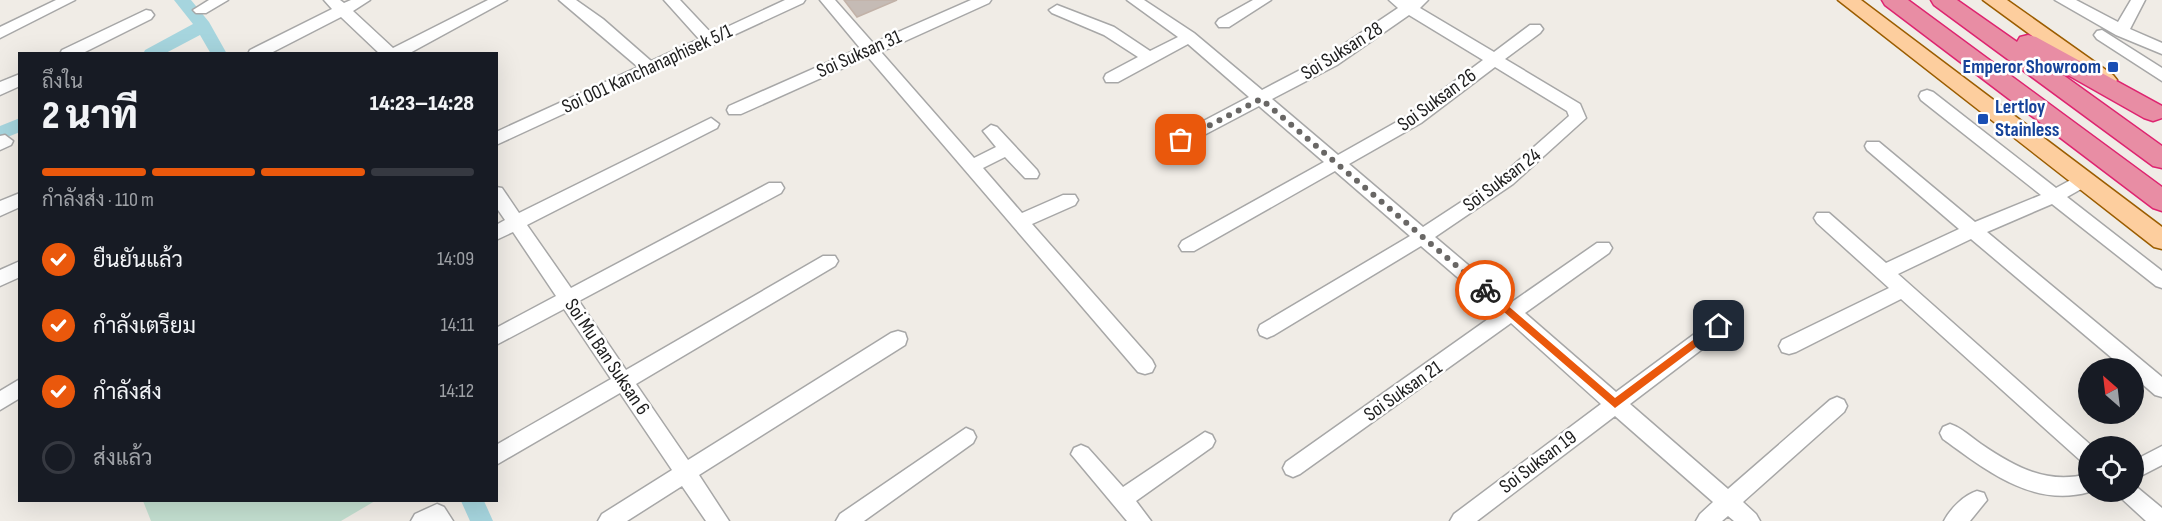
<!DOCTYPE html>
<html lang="th">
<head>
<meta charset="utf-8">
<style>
  :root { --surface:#171b24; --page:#20242c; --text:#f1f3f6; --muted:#9ea1a6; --line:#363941; --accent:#ea580c }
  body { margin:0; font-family:"Sofia Sans Condensed",Sarabun,sans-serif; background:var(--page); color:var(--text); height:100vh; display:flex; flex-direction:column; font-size:22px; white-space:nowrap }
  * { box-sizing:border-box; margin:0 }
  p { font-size:20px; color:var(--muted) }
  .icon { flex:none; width:33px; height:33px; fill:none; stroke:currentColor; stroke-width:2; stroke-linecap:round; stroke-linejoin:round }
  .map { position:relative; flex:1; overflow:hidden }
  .panel { position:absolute; left:18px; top:52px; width:480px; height:450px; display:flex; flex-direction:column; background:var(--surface); border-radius:0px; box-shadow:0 6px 24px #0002 }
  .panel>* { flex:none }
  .needle { width:39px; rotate:332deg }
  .fabs { position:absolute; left:2078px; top:358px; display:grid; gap:12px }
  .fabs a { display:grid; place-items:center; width:66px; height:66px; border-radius:50%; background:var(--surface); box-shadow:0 6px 24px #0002; font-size:30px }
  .pin { position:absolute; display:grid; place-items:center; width:51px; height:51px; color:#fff; margin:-26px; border-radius:12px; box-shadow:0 3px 9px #0006 }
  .courier { position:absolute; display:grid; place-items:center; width:60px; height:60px; margin:-30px; border:4px solid #ea580c; border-radius:50%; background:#fff; color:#222; box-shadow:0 2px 8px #0007 }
  .summary em { font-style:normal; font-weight:800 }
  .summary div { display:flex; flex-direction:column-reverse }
  .summary { display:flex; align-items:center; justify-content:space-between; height:102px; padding:0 24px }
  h1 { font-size:39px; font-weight:800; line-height:45px }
  .bar { display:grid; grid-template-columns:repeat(4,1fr); gap:9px 6px; align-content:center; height:72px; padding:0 24px }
  .bar i { height:8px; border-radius:4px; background:var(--line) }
  .bar .on { background:var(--accent) }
  .bar p { grid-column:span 4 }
  ol { padding:0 24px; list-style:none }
  li { display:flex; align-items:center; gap:18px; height:66px }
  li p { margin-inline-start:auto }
  li .icon { padding:6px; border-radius:50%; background:var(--accent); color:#fff; stroke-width:4 }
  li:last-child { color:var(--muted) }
  li i { width:33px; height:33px; border:3px solid var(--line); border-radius:50% }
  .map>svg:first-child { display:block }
  .wetland { fill:#c3dfd0 }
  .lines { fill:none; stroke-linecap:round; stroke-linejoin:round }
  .canal { fill:#a6d5de; fill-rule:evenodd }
  .building { fill:#c5bbb5; stroke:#c2b2a8; stroke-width:1.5 }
  .minor-casing { stroke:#a7a7a7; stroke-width:3 }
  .major-casing { stroke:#9b5d00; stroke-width:3 }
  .highway-casing { stroke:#de2470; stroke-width:3 }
  .minor { fill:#fff; fill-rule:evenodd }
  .major { fill:#fdce9e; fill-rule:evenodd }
  .highway { fill:#e88da4; fill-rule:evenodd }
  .route { fill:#ea580c }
  .done { stroke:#696765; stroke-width:6; stroke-dasharray:0 10.8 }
  .transit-dot { fill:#1a4fb4; stroke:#fff; stroke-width:2 }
  .labels { text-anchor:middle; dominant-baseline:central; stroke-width:5; stroke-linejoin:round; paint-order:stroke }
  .street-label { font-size:20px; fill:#202020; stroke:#fff }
  .transit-label { font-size:20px; font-weight:bold; fill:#164399; stroke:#fff; text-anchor:end }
</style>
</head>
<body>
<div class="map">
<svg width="2162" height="521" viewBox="0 0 2162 521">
  <rect width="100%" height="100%" fill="#f0ece6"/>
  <!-- wetland -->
  <path class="wetland" d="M143,501H375L341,521H151Z"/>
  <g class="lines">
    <!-- canal -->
    <path class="canal" d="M174,0H191L209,22L227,54H211L200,35L164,54H143L145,50L193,24Z
      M20,118V132L0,140V126Z
      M461,501H484L493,521H470Z"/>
  </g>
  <!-- building -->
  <path class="building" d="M844,0H897L857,17Z"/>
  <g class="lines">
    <!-- minor casing -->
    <g class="minor-casing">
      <path id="minor" d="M56,0H75L0,38V27Z
        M209,0H228L206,13H196L193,10Z
        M324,0H340L344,3L351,0H370L353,11L393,48L488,0H507L408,54H380L341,17L269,54H248L250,50L332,9Z
        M559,0H576L603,19L651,61L699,39L664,0H680L712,34L785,0H805L803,3L496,145V132L638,67Z
        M820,0H835L873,43L971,0H991L989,3L881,52L974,158L996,147L983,131L991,125L997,127L1037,170L1039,174L1037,178H1025L1005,157L983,168L1022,213L1063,195H1075L1078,200L1075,205L1032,224L1152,360L1155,366L1152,372L1145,374L1138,372L868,57L741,114H729L727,110L729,106L860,48Z
        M1127,0H1144L1194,33L1262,90L1325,57L1398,8L1389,0H1428L1420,8L1494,52L1530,25H1540L1543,29L1540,33L1505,59L1580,104L1586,118L1513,184L1435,237L1512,302L1597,243H1609L1612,248L1609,253L1525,313L1616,392L1712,321L1719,318L1726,321L1728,326L1726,331L1630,404L1728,489L1830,400L1837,397L1844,400L1847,406L1844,412L1743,502L1756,514L1760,521H1734L1728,516L1722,521H1696L1700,514L1713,502L1615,416L1477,521H1450L1454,514L1601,404L1511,323L1300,474L1293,477L1286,474L1283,468L1286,462L1498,312L1421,246L1274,335L1267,338L1260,335L1258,330L1260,325L1410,236L1335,171L1194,251H1182L1179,246L1182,241L1324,162L1259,106L1187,144H1175L1173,140L1175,136L1249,97L1188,44L1118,82H1106L1104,78L1106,74L1138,57L1104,35L1052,13L1049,10L1057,5L1114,27L1150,51L1178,37ZM1409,15L1483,60L1409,115L1338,155L1272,99L1337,65ZM1495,67L1567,111L1569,116L1501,176L1423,227L1349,164L1421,123Z
        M1253,0H1271L1229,27H1219L1216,23L1219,19Z
        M2055,0H2076L2118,22L2131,0H2145L2130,29L2162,43V54L2116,35Z
        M146,10L151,11L154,15L151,19L81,54H60L62,50Z
        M2102,30L2162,68V81L2097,39L2094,35L2097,31Z
        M20,74V86L0,95V82Z
        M1927,90L1933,92L2056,188L2078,176H2090L2093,180L2090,184L2067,197L2162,271V288L2156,286L2052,204L1987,232L2162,377V397L2155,395L2133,376V369H2125L1971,239L1898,274L2093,447H2088V464L2081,461L1901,299L1796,352L1789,354L1782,352L1779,346L1782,340L1889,288L1817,223L1814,218L1817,213H1829L1886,263L1959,229L1867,150L1865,146L1867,142H1879L1975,222L2041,195L1921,100L1919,96L1921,92Z
        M711,118L719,124L717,128L527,225L571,288L769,183H781L784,188L781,193L579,301L626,370L823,256H835L838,261L835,266L636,384L688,460L891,333L898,331L905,333L907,339L905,345L699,475L729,521H706L682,486L627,521H598L602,514L672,470L620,393L496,465V445L611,379L564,309L496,345V328L556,296L513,232L496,240V225L505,220L496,207V187L502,188L519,213Z
        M5,135L13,141L11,145L0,150V136Z
        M20,193V207L0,216V201Z
        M20,261V277L0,286V270Z
        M20,379V398L0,410V391Z
        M1950,424C1962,428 1971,437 1981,444C2015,467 2047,485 2088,474L2089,492C2033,508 1986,470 1943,439L1940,433L1943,427Z
        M966,428L973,431L976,437L973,443L864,521H836L840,514Z
        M1205,432L1212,435L1215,441L1212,447L1136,501L1151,521H1127L1071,454L1074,448L1081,445L1088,448L1123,487Z
        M2162,446V465L2133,480V461Z
        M2133,484L2162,508V521H2146L2122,499L2119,492H2133Z
        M1977,491L1984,493L1987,500L1970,521H1944C1950,509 1964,495 1977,491Z
        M437,504L444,507L453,521H411L415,514Z"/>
    </g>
    <!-- major casing -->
    <g class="major-casing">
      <path id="major" d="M1838,0H1861L2162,227V249L2154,247Z
        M1983,0H2007L2113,75L2117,80L2113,85L2106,87L2099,85Z"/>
    </g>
    <!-- highway casing -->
    <g class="highway-casing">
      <path id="highway" d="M1882,0H1908L2162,187V211L2153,208L1885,5Z
        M1931,0H1957L2017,42L2020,37L2028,35L2036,37L2162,106V118L2153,121L2144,118L2045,62L2162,146V168L2153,166L1934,5Z"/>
    </g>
    <!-- minor -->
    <use href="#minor" class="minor"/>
    <!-- major -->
    <use href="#major" class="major"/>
    <!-- highway -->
    <use href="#highway" class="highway"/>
  </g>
  <!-- route -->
  <path class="route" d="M1485,286L1615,398L1716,323H1723L1724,326L1615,408L1482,293L1481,290Z"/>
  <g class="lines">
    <!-- done -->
    <path class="done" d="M1181,140L1261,99L1485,290"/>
  </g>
  <!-- markers -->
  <g class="transit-dot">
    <rect x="2107" y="61" width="12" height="12" rx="3"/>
    <rect x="1977" y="113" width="12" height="12" rx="3"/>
  </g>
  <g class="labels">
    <!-- street labels -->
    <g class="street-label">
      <text transform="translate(1342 51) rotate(-32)">Soi Suksan 28</text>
      <text transform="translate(859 54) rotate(-24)">Soi Suksan 31</text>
      <text transform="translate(647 69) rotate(-25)">Soi 001 Kanchanaphisek 5/1</text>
      <text transform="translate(1437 100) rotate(-36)">Soi Suksan 26</text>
      <text transform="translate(1502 180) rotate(-37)">Soi Suksan 24</text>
      <text transform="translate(607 357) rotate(56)">Soi Mu Ban Suksan 6</text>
      <text transform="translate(1403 391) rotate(-35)">Soi Suksan 21</text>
      <text transform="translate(1538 462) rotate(-37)">Soi Suksan 19</text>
    </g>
    <!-- transit labels -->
    <g class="transit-label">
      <text x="2101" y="67">Emperor Showroom</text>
      <text x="1995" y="107" text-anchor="start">Lertloy<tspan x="1995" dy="23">Stainless</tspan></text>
    </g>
  </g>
</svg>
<div class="fabs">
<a><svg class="needle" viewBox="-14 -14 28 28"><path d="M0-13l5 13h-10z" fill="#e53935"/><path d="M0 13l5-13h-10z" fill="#9ea1a6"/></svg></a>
<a><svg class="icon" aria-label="locate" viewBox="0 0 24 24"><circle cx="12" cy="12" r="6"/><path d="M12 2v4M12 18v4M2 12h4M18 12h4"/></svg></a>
</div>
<div class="pin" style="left:1181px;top:140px;background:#ea580c"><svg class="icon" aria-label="bag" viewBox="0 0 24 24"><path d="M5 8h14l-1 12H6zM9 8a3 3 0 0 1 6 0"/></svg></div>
<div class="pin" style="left:1719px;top:326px;background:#1f2937"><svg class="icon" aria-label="home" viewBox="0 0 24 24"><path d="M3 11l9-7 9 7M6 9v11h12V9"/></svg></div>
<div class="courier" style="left:1485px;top:290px"><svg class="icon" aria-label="bike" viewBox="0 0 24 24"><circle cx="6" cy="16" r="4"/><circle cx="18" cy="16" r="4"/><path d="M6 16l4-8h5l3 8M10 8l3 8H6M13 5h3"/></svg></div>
<section class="panel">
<div class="summary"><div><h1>2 นาที</h1><p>ถึงใน</p></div><em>14:23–14:28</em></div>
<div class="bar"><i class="on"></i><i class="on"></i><i class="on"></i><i></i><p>กำลังส่ง · 110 m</p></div>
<ol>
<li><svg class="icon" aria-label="check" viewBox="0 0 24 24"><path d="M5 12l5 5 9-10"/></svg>ยืนยันแล้ว<p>14:09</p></li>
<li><svg class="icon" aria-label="check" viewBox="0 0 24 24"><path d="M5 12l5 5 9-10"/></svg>กำลังเตรียม<p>14:11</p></li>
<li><svg class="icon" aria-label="check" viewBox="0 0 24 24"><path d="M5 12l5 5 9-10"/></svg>กำลังส่ง<p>14:12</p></li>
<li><i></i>ส่งแล้ว</li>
</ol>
</section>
</div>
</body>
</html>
